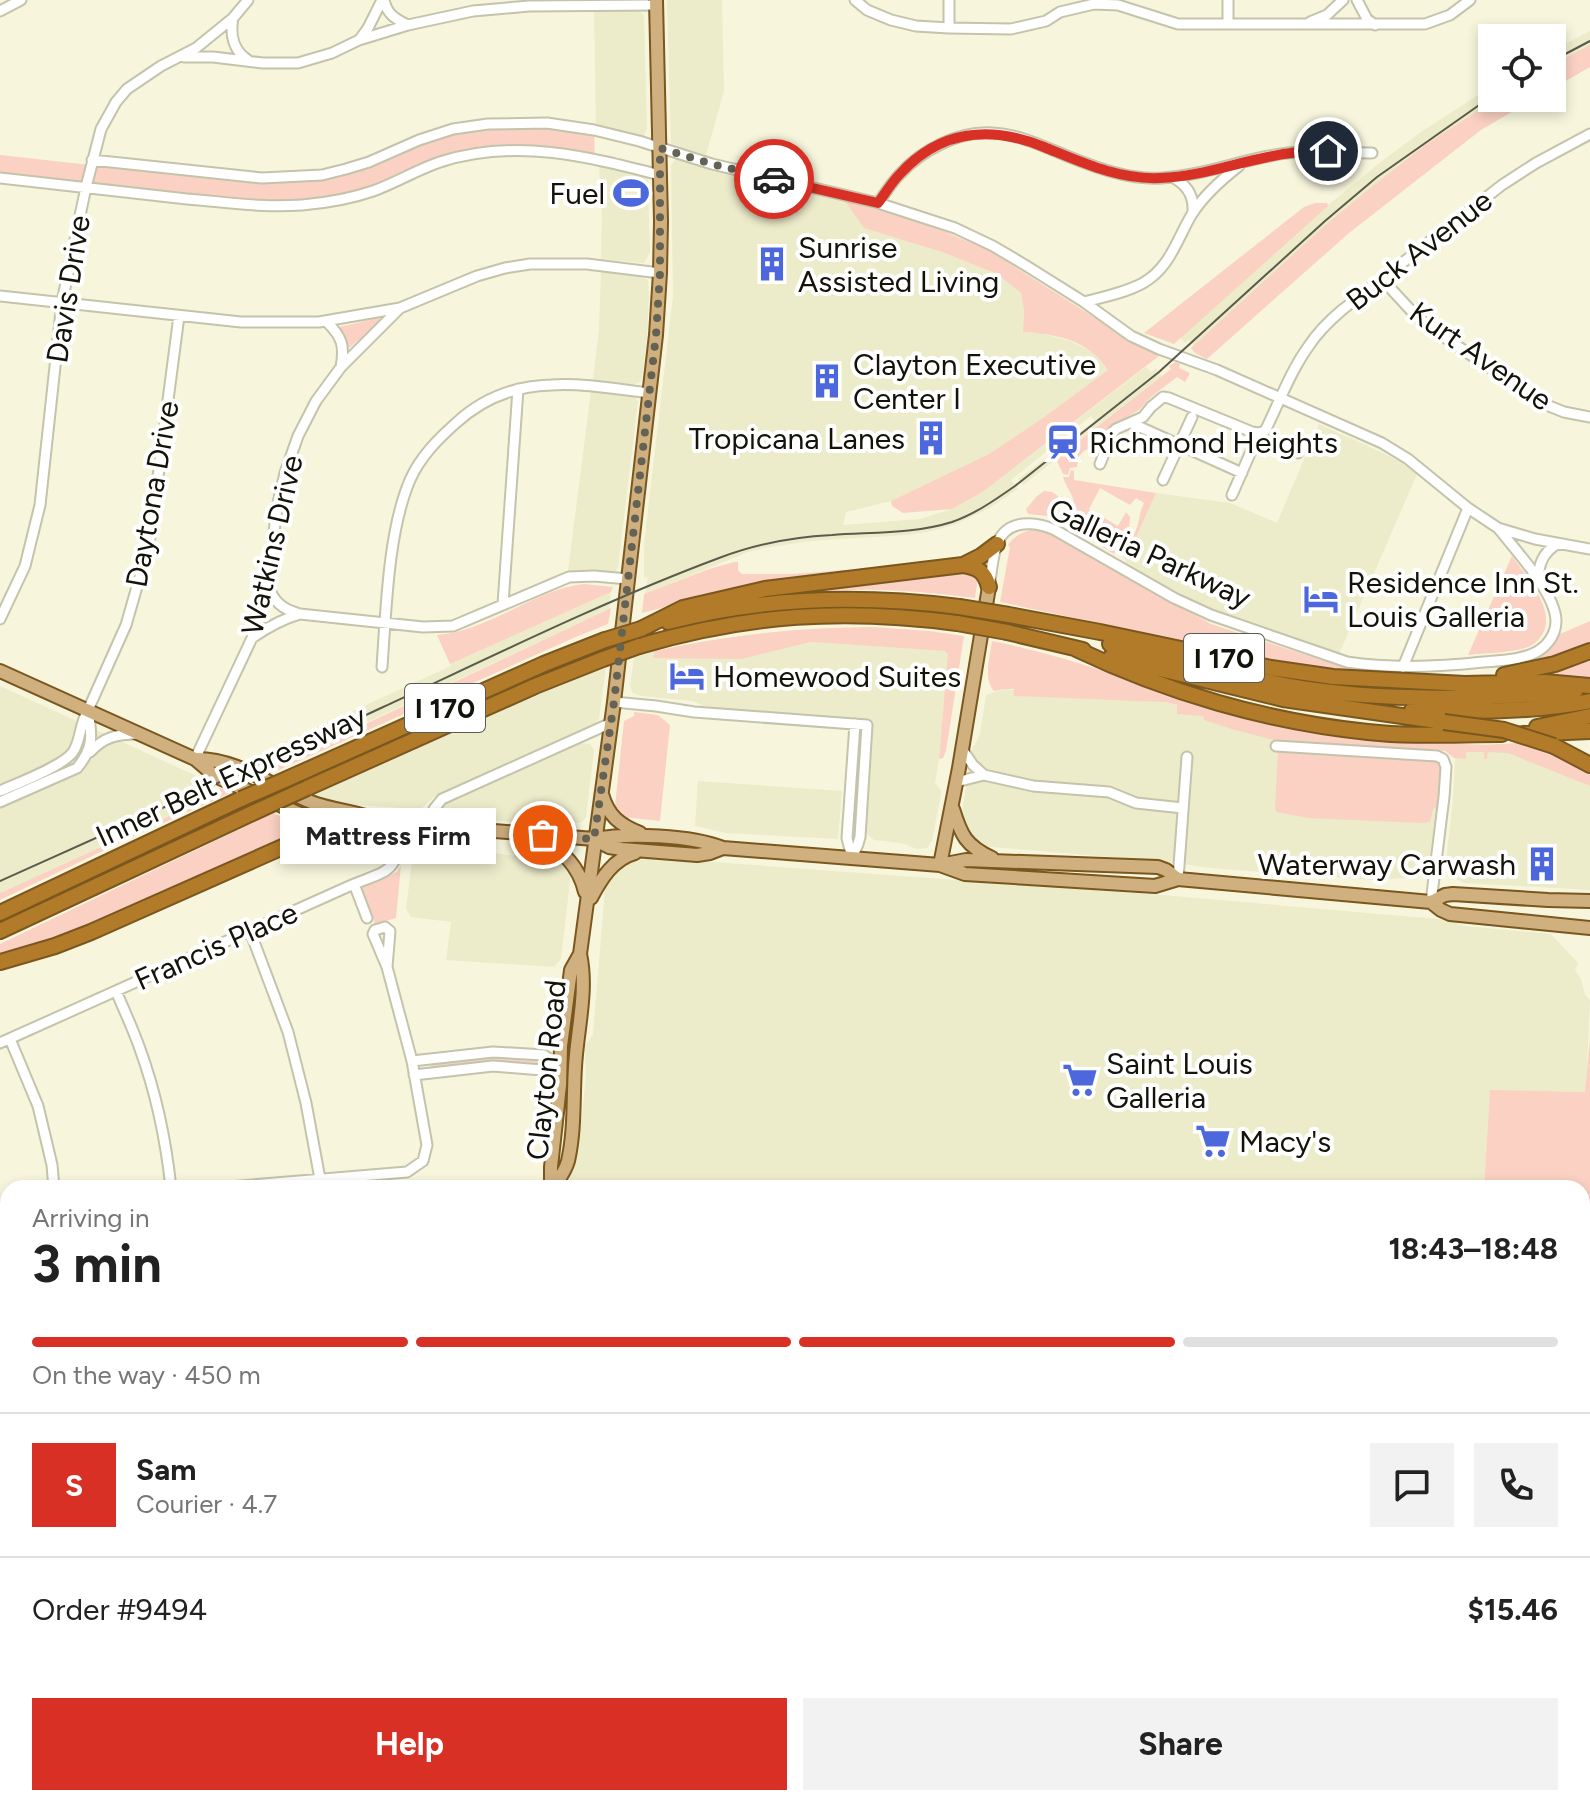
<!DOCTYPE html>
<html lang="en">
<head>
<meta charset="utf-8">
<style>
  :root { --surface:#fff; --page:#f2f2f2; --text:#222; --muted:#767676; --line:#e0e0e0; --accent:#d93025 }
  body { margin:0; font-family:Figtree,sans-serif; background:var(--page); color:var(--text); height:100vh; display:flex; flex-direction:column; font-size:30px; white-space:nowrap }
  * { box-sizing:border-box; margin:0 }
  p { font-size:26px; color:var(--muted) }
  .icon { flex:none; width:44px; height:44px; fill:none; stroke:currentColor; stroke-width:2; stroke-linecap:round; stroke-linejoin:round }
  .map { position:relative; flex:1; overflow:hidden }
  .sheet { position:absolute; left:0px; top:1180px; width:1590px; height:626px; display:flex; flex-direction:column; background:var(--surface); border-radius:24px 24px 0 0; box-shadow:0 4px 12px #0003 }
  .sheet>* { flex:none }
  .buttons { position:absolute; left:1478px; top:24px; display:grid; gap:16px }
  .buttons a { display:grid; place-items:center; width:88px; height:88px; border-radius:0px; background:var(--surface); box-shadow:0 4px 12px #0003; font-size:40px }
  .pin { position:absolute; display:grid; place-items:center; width:68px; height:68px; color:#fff; margin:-34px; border:4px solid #fff; border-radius:50%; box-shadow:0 2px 8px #0007 }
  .courier { position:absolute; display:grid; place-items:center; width:80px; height:80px; margin:-40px; border:6px solid #d93025; border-radius:50%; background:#fff; color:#222; box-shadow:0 2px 10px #0007 }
  .bubble { position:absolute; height:56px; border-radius:0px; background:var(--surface); box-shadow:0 4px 12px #0003; font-size:26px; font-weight:700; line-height:56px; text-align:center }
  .summary em { font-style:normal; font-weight:700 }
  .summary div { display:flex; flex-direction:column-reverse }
  .summary { display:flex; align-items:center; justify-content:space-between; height:136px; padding:0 32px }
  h1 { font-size:52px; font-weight:700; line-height:60px }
  .bar { display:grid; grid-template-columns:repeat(4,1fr); gap:12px 8px; align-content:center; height:96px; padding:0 32px }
  .bar i { height:10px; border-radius:6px; background:var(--line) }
  .bar .active { background:var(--accent) }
  .bar p { grid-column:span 4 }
  .line { display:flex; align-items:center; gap:20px; padding:0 32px; border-top:2px solid var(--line) }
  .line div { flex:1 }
  .round { display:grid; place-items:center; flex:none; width:84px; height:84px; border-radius:0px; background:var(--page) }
  .action { display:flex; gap:16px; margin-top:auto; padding:16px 32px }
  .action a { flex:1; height:92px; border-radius:0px; background:var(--accent); color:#fff; font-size:32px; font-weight:700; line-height:92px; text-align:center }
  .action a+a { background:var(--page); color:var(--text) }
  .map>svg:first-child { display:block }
  .built { fill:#ecebca }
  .green { fill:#fad1c3 }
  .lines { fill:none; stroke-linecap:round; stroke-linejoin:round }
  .stream { stroke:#5dbda1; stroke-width:3 }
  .minor-casing { stroke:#c4c3ab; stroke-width:13 }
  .major-casing { stroke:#7a571f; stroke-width:16 }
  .highway-casing { stroke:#7a571f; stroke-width:18 }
  .minor { stroke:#fff; stroke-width:9 }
  .major { stroke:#d0b07f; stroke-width:12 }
  .highway { stroke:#b17b2a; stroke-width:14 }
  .tram { stroke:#5b5b4d; stroke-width:2 }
  .highway-bridge-casing { stroke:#7a571f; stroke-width:18; stroke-linecap:butt }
  .highway-bridge { stroke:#b17b2a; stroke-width:14 }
  .done { stroke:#636254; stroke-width:8; stroke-dasharray:0 14.4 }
  .route { stroke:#d93025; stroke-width:10 }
  .labels { text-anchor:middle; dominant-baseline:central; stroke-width:8; stroke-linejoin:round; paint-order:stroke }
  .shield { fill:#fff; stroke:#5a5a54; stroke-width:2 }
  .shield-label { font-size:28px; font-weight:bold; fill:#13130a }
  .poi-label { font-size:30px; fill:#13130a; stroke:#fff; text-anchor:start }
  .street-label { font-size:30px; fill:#13130a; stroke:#fff }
</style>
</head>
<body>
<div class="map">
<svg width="1590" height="1805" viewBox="0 0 1590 1805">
  <rect width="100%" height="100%" fill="#f7f6dd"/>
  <!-- built -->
  <path class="built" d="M667,0H722L724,91L706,155L674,146L671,144Z
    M637,9L644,15L647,129L644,136L640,137L596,126L594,10Z
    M1590,31V45L1552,65V51Z
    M1492,86V98H1497L1425,145L1365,192L1323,227L1194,346L1189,340L1185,343L1180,337L1316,215L1382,161L1421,132Z
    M677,159L686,160L719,171L845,201L865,228L942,252L997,274L1021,293L1024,311L1023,332L1041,333L1070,341L1093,352L1108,370L1040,420L989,454L891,501L846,512L843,525L920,519L952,509L984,491L1146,367L1151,372L1156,368L1162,376L1023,485L1018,479L1095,421L1091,416L1011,480L1018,489L988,509L956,524L932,531L906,535L810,541L765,548L748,552L645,594L648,577L644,578V544L673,296L671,166L674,161Z
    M599,165L645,176L648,179L650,252L644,263L601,259L602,217Z
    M601,271L638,275L648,280L649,297L647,339L642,377L640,382L635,384L630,385L593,380L599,328Z
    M591,391L634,396L638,401L618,567L616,571L609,573L568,571Z
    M1319,424L1383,453L1400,462L1417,474L1339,654L1206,608L1125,564L1156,493L1230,503L1277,523Z
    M611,592L609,609L267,769L246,760L451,666L450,664Z
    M811,642L949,651L939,759L935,783L941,790V794L932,841L927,848L917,849L901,843L874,840L867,834L866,831L871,721L748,714L704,706L692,701L641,696L633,693L630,687L634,657L655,651L653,655L742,659Z
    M606,667L599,719L597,722L442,793L434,797L421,809L341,804L314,795L526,700Z
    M0,686L203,779L200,781L223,791L0,893Z
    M1004,689L1165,702L1247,726L1355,740L1443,744L1438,813L1428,867L1420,877L1373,880L1220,869L1157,861L981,846L975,842L963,826L962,811L972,750L980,734L986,695Z
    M581,743L590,744L594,750L586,817L581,823L501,821L447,813L442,810L444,805L449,801Z
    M1456,744L1492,745L1590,786V890L1464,883L1453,877L1448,871L1446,862L1453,799Z
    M698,781L842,791L838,839L726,833L695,826Z
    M414,844L562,861L571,873L561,959L554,967L446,960L451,922L411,917L406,909Z
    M657,858L1162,895L1449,920L1464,926L1551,934L1578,963L1575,970L1581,979L1585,995L1590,1000L1586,1092L1490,1091L1484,1188H1411L1376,1185L1373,1188H565L578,1142L582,1117L586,1075L585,1045L593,1035L605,889L615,871L624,864L636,860Z"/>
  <!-- green -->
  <path class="green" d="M1590,45V67L1552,89V65Z
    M1497,98H1536L1481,130L1349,233L1207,359L1195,353L1191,348L1323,227L1365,192L1425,145Z
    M488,124L594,130L595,160L567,154L463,157L372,191L300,205L0,178V155L90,165L230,176L322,175L419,140Z
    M845,201L922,222L988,250L1127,338L1159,356L984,491L952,509L903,513L892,506L891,501L989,454L1040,420L1108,370C1104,365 1100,359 1095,355C1078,338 1046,333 1023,332L1024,311L1021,293L997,274L942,252L864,228Z
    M1315,203H1327L1328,206L1174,344L1144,333L1304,207Z
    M379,318L381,321L348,349L339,330V327Z
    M1175,362L1180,364L1179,368L1190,373L1185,382L1177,377L1151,397L1139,410L1107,429L1100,443L1084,451L1079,456L1077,467L1070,468L1068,475L1063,474L1056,459L1171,369L1169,366Z
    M1071,470L1074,471V480L1156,493L1126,560L1123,556C1127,548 1133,539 1136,530C1140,521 1139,512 1144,503L1136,498L1130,505L1100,488L1089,509L1118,526L1126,512L1130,517L1129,528L1114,554L1070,527L1068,521C1080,496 1070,498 1063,477H1069Z
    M1044,491L1052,492L1058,496L1060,508L1047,516L1028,514L1026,509L1037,496Z
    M1036,529L1046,531L1211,624L1352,670L1290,664L1000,602L1010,547L1008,545C1015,535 1024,531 1036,529Z
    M1512,556C1525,575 1556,609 1543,633C1539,640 1533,646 1525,648C1507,653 1486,653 1468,655Z
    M734,562H738V570L742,574H792L845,570L846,573L727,591L642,613L644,594L709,569Z
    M966,570L978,577L975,598C918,591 869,586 812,593V589Z
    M584,584L613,587L611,592L450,664L437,635C491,631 534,589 584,584Z
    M611,608L608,624L578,636L272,773L266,771Z
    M1590,621V644L1536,663L1535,659L1550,649L1560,634Z
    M874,627L929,631L964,636L946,751L943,758L939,759L948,654L945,651L811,642L742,659L653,658L655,651C727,635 800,627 874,627Z
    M992,641C1098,662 1195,708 1301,730C1355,741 1409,744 1463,744C1476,745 1488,745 1500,744C1507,744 1517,742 1524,743C1544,746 1573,763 1590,773V786L1508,753L1488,752L1487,759H1484V752H1466V759L1454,758L1445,751L1438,750L1274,740L1235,730L1204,720L1203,716L1177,714V705L1165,702L1014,696V689H1004L994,691C983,679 990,657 992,641Z
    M1590,658V679L1583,680L1533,677L1561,669Z
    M634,712L658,715L670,725L660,821L622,817L616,811L615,806L624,721L634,716Z
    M1278,750L1440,762L1441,767L1438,807L1433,809L1430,822L1422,823L1308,818L1277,812L1275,809Z
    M221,788L230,793L132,837L0,900V893L222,792L218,789Z
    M273,813L313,830L125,914L0,958V944Z
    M401,865L396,918L375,924L362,888L397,872Z
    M1590,1039V1425L1582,1448V1188H1484L1490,1090L1585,1092Z
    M490,1058L537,1060L542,1062L545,1066L431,1070L430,1067L433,1064Z
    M8,1658V1798H136V1805H0V1756L3,1726L0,1723V1659Z
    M1590,1661V1805H1569V1798H1582V1689Z"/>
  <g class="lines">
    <!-- stream -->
    <path class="stream" d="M1582,1232L1590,1223
      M0,1528L8,1529"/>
    <!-- minor casing -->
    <g class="minor-casing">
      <path id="minor" d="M384,0C387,14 395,19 408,25
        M855,0L867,10L891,20L916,26L949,28L1011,29L1046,21L1060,12L1094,4L1118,5L1178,24H1425L1450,15L1470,0
        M1357,0L1367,19L1375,25
        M0,11L21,0
        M233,18C230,34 233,51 248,60
        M1310,22L1327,15L1343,0
        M1228,24V0
        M949,28V0
        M360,39L368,28L382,0
        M184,57H213L263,63H298L332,53L359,40L408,25L473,11L529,6L656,5
        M92,160L262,178L322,175L346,169L369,162L419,140L453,129L488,124L547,123L594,130L639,141L712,164L878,203L955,228L993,246L1025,265L1084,302L1131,336L1159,349L1217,370L1382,443L1408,459L1468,508L1498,528L1535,539L1590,549
        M1172,177C1186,184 1194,195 1193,211
        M0,178C62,185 124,192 187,199C225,202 263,208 302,205C325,203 350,199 373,191C396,183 416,170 440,162C515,138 586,156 660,175
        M878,203C885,194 891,183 900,174C922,150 958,131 992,133C1018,134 1043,146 1067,156C1097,168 1129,180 1162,178C1198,176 1233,163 1269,156C1303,149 1338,152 1372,153
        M1382,279L1416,316L1444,337L1544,404L1564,412L1590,417
        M0,296L241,322H319L400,308L477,276L505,268L530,264H587L660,273
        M1084,302C1103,297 1125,293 1143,283C1170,268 1177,239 1192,214C1204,195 1221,180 1239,166
        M326,321C342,337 345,345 341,367
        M1131,423L1242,473
        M1257,437L1298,453
        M1100,464L1112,433L1116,429L1143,417L1151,407L1163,397L1169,398L1252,432L1259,433L1265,431C1279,403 1290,372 1308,347C1317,333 1329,321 1342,310L1502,185L1536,163L1590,134
        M1163,480L1192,417
        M1232,495L1259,433
        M1538,579C1539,563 1543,553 1557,544
        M989,586C992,572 992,555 998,542C1008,519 1036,521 1055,530L1174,598L1211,615L1347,662C1392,669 1438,667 1483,662C1499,661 1517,660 1532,654C1545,649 1556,636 1556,621C1556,594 1515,549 1498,528
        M269,587C273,601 282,609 297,613
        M503,604L518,389
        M0,619L25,566L40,505L62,302L86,187L101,129L116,102L127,89L161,66L196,48L233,18L248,0
        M252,638C268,627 282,619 300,614L423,627L453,626L569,577L594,576L628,579
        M382,667C386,611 388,531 410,480C420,457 438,439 456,423C482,399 515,386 551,385C583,383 616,389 649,393
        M1403,667L1468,508
        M614,702L656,706L694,712L867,725L860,837L858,844L852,858
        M1276,746L1437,756L1443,759L1446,767L1444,797L1431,902
        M962,749L973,765L984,775
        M90,752C104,737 117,734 137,734
        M195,759L252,638L262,610L268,583L277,507L285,473L298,436L316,401L341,367L400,308
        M956,782L984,775L1033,786L1109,792L1136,803L1183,808
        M0,791C18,783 63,766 73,752C81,741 79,725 88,710L126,625L149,545L179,316
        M0,802L77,768C94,748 92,735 88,710
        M431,827L434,809L442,799L611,723
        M852,858L847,838L855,724
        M1178,879L1187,757
        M354,884L367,918
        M250,931L288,1032L306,1103L320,1179
        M116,991C124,1010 133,1029 140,1049C156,1093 166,1141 171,1188
        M10,1039L38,1106L52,1165L54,1188
        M0,1043L345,888C390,868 396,878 402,824
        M412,1061L493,1052L544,1055L560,1067
        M414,1075L493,1066L542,1070L560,1067
        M216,1188L407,1172L423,1161L427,1145L412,1061L387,967L390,931L385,927L375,930L373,934L387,967
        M0,1313L8,1314
        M0,1460L8,1462
        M0,1594L8,1596
        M1056,1798L1115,1805
        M984,1805L985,1798"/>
    </g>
    <!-- major casing -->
    <g class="major-casing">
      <path id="major" d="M0,671L195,759L215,776L309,818L337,826L354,827L382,822L594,839C628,833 691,835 723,848L940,865L965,874L1155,886L1178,879L1431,902L1445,895L1453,894L1548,900L1590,901
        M195,759C238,758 272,787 311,802C334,811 359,811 382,822
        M602,794C608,816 620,825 640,833
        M953,809C961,835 966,846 992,858
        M539,839C563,850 579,866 585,892
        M594,839L609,847L622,849L697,855L710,853L723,848
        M940,865L959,768L989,587
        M940,865L966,860L1158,867L1166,870L1178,879
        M591,898C601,879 613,859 635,853
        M1431,902L1441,910L1450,914L1590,928
        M551,1188V1167L560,1085L561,1046L571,970L580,954
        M553,1188C559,1179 565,1172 568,1161C575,1130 573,1098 575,1067C577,1030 588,990 580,954L614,702L656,335L660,273L661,221L656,0
        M391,1805L392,1798"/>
    </g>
    <!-- highway casing -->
    <g class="highway-casing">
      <path id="highway" d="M963,565C978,567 985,572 989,587
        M1009,615L1100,632L1271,668L1333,677L1465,684L1545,682L1590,686
        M668,622C763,597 862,595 959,607
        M641,629L683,608L765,589L963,565L981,556L997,544
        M1007,632L1083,650
        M1110,644C1170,658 1229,675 1289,686C1352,697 1415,699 1478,697C1511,696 1543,695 1576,690
        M639,646C748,614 844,608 957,623
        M1076,649C1166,692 1268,722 1368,732C1412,737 1457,734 1502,734
        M1111,657L1283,699L1444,722
        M1504,675L1555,664L1590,651
        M1412,710C1468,712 1536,712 1590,701
        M1537,727L1590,716
        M1523,734L1590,731
        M1554,746L1590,765
        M287,779L544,664L605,640
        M307,788L535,686L603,659
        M0,913L241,799
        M0,931L261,809
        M0,962L55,946L91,932L312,834L337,826
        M1582,1482V1467L1590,1445
        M1582,1501L1590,1480
        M1582,1573L1590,1548
        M1582,1657L1590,1633
        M1523,1805V1798
        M1544,1805V1798
        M1556,1805L1557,1798"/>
    </g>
    <!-- minor -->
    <use href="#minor" class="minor"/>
    <!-- major -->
    <use href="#major" class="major"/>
    <!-- highway -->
    <use href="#highway" class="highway"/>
    <!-- tram -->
    <path class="tram" d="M1552,61L1590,41
      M0,881C127,824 255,767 381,708C493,656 604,601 719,558C755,544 793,537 832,535C871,532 914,534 952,522C975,514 995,500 1015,486L1159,372L1325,221L1377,177L1492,96"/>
    <!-- highway-bridge casing -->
    <g class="highway-bridge-casing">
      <path id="highway-bridge" d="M959,607L1009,615
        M957,623L1007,632
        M605,640L641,629
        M603,659L639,646
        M1444,722L1504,730L1554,746
        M241,799L287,779
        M261,809L307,788"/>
    </g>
    <!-- highway-bridge -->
    <use href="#highway-bridge" class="highway-bridge"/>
  </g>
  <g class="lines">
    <!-- done -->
    <path class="done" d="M543,835L594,839L614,702L656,335L660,273V148L712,164L774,179"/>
    <!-- route -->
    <path class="route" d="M774,179L878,203C885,194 891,183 900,174C940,130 990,125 1044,147C1081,162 1119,180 1160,178C1197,177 1232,164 1268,157C1288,152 1307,151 1328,151"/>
  </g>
  <!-- icons -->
  <defs>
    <g id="stadium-bare" transform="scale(2.76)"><path d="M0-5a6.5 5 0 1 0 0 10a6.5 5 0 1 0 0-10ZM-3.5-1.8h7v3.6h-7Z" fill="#4d68dc" stroke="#fff" stroke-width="2.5" paint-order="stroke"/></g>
    <g id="building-bare" transform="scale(2.76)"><path d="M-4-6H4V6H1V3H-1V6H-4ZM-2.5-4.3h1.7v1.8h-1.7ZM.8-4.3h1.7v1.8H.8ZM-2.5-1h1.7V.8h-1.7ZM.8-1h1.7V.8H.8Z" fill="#4d68dc" stroke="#fff" stroke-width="2.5" paint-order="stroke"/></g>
    <g id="station-bare" transform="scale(2.76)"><path d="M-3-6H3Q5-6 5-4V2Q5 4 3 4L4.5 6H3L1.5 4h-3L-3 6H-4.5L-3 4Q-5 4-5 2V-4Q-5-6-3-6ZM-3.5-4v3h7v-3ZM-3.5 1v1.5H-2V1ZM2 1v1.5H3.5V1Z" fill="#4d68dc" stroke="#fff" stroke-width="2.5" paint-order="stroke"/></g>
    <g id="hotel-bare" transform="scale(2.76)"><path d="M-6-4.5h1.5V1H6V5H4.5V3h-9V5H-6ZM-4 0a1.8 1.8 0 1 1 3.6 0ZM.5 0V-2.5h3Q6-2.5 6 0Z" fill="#4d68dc" stroke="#fff" stroke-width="2.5" paint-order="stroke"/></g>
    <g id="supermarket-bare" transform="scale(2.76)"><path d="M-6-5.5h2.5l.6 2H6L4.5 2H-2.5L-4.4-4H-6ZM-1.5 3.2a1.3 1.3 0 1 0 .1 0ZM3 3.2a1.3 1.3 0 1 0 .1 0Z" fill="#4d68dc" stroke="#fff" stroke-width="2.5" paint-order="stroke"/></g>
  </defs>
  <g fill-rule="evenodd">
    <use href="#stadium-bare" x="631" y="193"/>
    <use href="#building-bare" x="772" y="264"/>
    <use href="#building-bare" x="827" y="381"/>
    <use href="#building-bare" x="931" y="438"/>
    <use href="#station-bare" x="1063" y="442"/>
    <use href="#hotel-bare" x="1321" y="599"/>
    <use href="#hotel-bare" x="687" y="676"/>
    <use href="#building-bare" x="1542" y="864"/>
    <use href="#supermarket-bare" x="1080" y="1080"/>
    <use href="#supermarket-bare" x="1213" y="1141"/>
  </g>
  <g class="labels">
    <!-- shield labels -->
    <g class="shield">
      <rect x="1184" y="634" width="80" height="48" rx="6"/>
      <rect x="405" y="684" width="80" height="48" rx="6"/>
    </g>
    <g class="shield-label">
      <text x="1224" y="658">I 170</text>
      <text x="445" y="708">I 170</text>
    </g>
    <!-- poi labels -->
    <g class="poi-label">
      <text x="605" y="193" text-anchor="end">Fuel</text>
      <text x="798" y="247">Sunrise<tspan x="798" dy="34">Assisted Living</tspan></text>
      <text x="853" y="364">Clayton Executive<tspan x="853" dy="34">Center I</tspan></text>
      <text x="905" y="438" text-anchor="end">Tropicana Lanes</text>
      <text x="1089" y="442">Richmond Heights</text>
      <text x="1347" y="582">Residence Inn St.<tspan x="1347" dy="34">Louis Galleria</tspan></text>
      <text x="713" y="676">Homewood Suites</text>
      <text x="1516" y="864" text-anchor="end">Waterway Carwash</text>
      <text x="1106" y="1063">Saint Louis<tspan x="1106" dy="34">Galleria</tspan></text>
      <text x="1239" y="1141">Macy's</text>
    </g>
    <!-- street labels -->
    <g class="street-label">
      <text transform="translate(1419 250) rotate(-38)">Buck Avenue</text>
      <text transform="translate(68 289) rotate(-81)">Davis Drive</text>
      <text transform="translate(1481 356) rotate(35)">Kurt Avenue</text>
      <text transform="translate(152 494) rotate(-80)">Daytona Drive</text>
      <text transform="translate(272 545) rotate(-77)">Watkins Drive</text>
      <text transform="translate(1150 553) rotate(25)">Galleria Parkway</text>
      <text transform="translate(231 776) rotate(-25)">Inner Belt Expressway</text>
      <text transform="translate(216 946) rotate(-24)">Francis Place</text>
      <text transform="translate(546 1070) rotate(-84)">Clayton Road</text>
    </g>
  </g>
</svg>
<div class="buttons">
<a><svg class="icon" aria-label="locate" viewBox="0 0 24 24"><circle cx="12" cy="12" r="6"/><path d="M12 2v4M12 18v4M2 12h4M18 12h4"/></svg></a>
</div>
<div class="pin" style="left:543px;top:835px;background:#ea580c"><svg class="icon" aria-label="bag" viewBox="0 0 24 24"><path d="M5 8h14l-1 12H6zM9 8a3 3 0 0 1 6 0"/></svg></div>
<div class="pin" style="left:1328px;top:151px;background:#1f2937"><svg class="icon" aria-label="home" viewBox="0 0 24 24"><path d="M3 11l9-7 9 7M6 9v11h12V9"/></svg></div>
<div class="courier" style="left:774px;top:179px"><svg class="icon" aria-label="car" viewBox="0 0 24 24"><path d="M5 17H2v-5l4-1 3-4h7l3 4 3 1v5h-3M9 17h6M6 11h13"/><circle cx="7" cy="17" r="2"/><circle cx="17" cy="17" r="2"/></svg></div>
<div class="bubble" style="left:280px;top:808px;width:216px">Mattress Firm</div>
<section class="sheet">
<div class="summary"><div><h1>3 min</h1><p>Arriving in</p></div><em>18:43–18:48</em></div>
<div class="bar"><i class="active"></i><i class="active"></i><i class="active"></i><i></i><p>On the way · 450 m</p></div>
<div class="line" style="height:144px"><b class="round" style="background:var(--accent);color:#fff">S</b><div><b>Sam</b><p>Courier · 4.7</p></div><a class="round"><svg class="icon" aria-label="chat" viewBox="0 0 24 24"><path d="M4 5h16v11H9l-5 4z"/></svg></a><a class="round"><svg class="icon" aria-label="phone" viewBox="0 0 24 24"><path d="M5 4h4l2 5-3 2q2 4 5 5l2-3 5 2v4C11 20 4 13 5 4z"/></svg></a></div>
<div class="line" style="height:104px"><div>Order #9494</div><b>$15.46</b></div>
<div class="action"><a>Help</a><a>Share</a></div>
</section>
</div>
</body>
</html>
